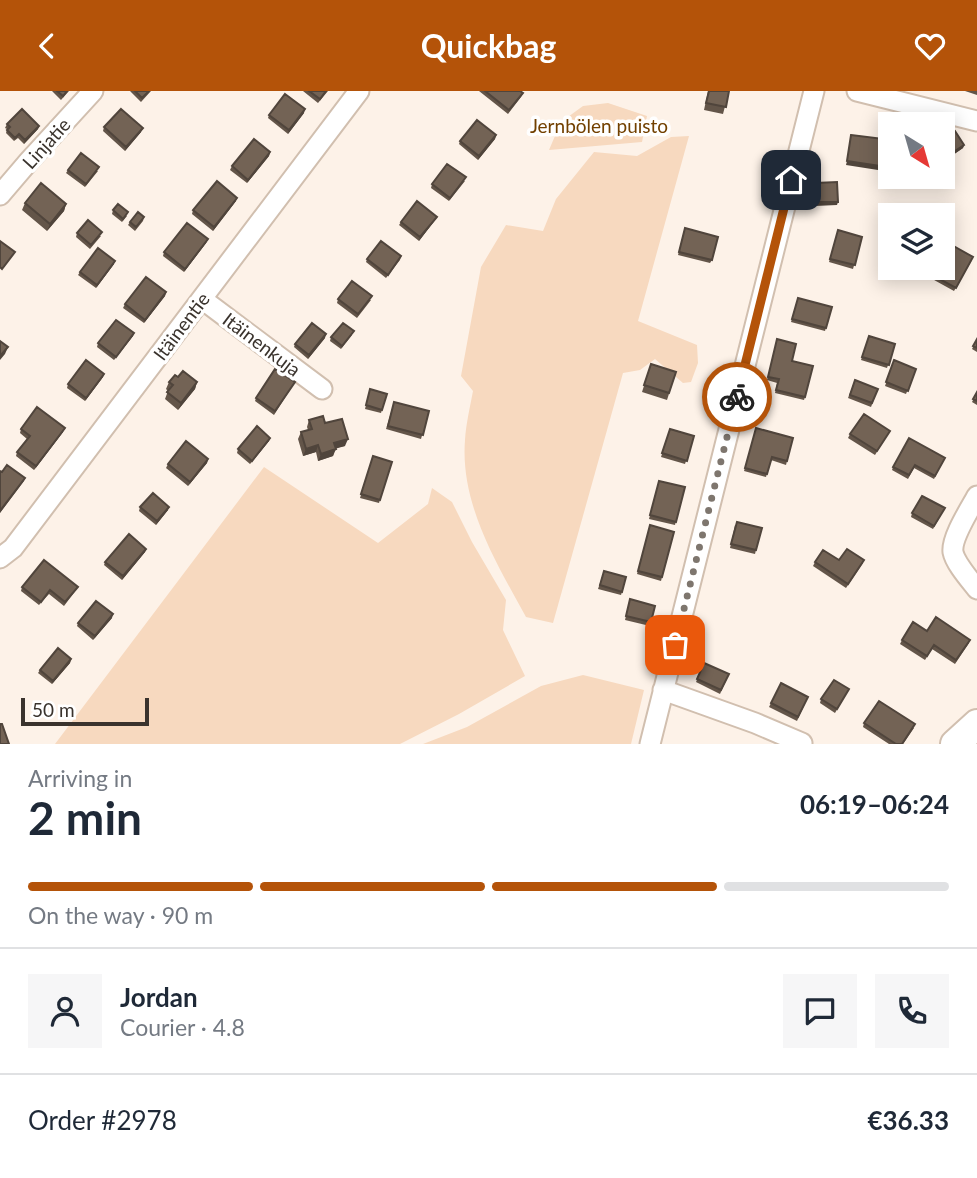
<!DOCTYPE html>
<html lang="en">
<head>
<meta charset="utf-8">
<style>
  :root { --surface:#fff; --page:#f6f6f7; --text:#1f2937; --muted:#747a83; --line:#e0e1e3; --accent:#b45309 }
  body { margin:0; font-family:Lato,sans-serif; background:var(--page); color:var(--text); height:100vh; display:flex; flex-direction:column; font-size:26px; white-space:nowrap }
  * { box-sizing:border-box; margin:0 }
  p { font-size:23px; color:var(--muted) }
  .icon { flex:none; width:38px; height:38px; fill:none; stroke:currentColor; stroke-width:2; stroke-linecap:round; stroke-linejoin:round }
  .map { position:relative; height:653px; overflow:hidden }
  .drawer { display:flex; flex-direction:column; background:var(--surface); flex:1 }
  .drawer>* { flex:none }
  .needle { width:46px; rotate:143deg }
  .fabs { position:absolute; left:878px; top:21px; display:grid; gap:14px }
  .fabs a { display:grid; place-items:center; width:77px; height:77px; border-radius:0px; background:var(--surface); box-shadow:0 4px 18px #0003; font-size:35px }
  .scale { position:absolute; left:21px; bottom:18px; width:128px; box-sizing:border-box; padding-left:7px; border:4px solid #3a332d; border-top:0; font-size:19px; line-height:24px; white-space:nowrap; color:#3a332d; -webkit-text-stroke:5px #fff; paint-order:stroke }
  .pin { position:absolute; display:grid; place-items:center; width:60px; height:60px; color:#fff; margin:-30px; border-radius:14px; box-shadow:0 4px 10px #0006 }
  .courier { position:absolute; display:grid; place-items:center; width:70px; height:70px; margin:-35px; border:5px solid #b45309; border-radius:50%; background:#fff; color:#222; box-shadow:0 2px 9px #0007 }
  .headline em { font-style:normal; font-weight:700 }
  .headline div { display:flex; flex-direction:column-reverse }
  .headline { display:flex; align-items:center; justify-content:space-between; height:119px; padding:0 28px }
  h1 { font-size:46px; font-weight:700; line-height:52px }
  .bar { display:grid; grid-template-columns:repeat(4,1fr); gap:10px 7px; align-content:center; height:84px; padding:0 28px }
  .bar i { height:9px; border-radius:5px; background:var(--line) }
  .bar .active { background:var(--accent) }
  .bar p { grid-column:span 4 }
  .line { display:flex; align-items:center; gap:18px; padding:0 28px; border-top:2px solid var(--line) }
  .line div { flex:1 }
  .round { display:grid; place-items:center; flex:none; width:74px; height:74px; border-radius:0px; background:var(--page) }
  header { display:flex; justify-content:space-between; align-items:center; height:91px; padding:0 28px; background:var(--accent); color:#fff; font-size:32px; font-weight:700 }
  .map>svg:first-child { display:block }
  .green { fill:#f7d9bf }
  .lines { fill:none; stroke-linecap:round; stroke-linejoin:round }
  .street-casing { stroke:#d1bfaf; stroke-width:23 }
  .secondary-casing { stroke:#d1bfaf; stroke-width:32 }
  .street { stroke:#fff; stroke-width:19 }
  .secondary { stroke:#fff; stroke-width:28 }
  .wall { fill:#635549 }
  .shaded-wall { fill:#50453c }
  .building { fill:#736355; stroke:#50453c; stroke-width:2 }
  .done { stroke:#7e766e; stroke-width:7; stroke-dasharray:0 12.6 }
  .route { stroke:#b45309; stroke-width:9 }
  .labels { text-anchor:middle; dominant-baseline:central; stroke-width:7; stroke-linejoin:round; paint-order:stroke }
  .park-label { font-size:19px; fill:#724000; stroke:#fff }
  .street-label { font-size:19px; fill:#3a332d; stroke:#fff }
</style>
</head>
<body>
<header><svg class="icon" aria-label="back" viewBox="0 0 24 24"><path d="M15 5l-7 7 7 7"/></svg>Quickbag<svg class="icon" aria-label="heart" viewBox="0 0 24 24"><path d="M12 20l-8-8c-3-5 5-10 8-4 3-6 11-1 8 4z"/></svg></header>
<div class="map">
<svg width="977" height="653" viewBox="0 0 977 653">
  <rect width="100%" height="100%" fill="#fdf2e8"/>
  <!-- green -->
  <path class="green" d="M608,12L647,25L642,51L549,59L561,31L583,15Z
    M689,45L638,230L697,254L698,272L691,291L683,292L655,268L640,279L623,282L553,532L526,526C496,471 460,413 465,349C466,333 470,316 473,300L461,285L481,176L506,134L543,140L556,108L594,61L637,65L671,46Z
    M264,376L378,452L428,413L432,397L452,411L472,451L506,509L503,539L525,585L459,623L400,653H55Z
    M583,584L644,599L631,653H423L467,636L541,595Z"/>
  <g class="lines">
    <!-- street casing -->
    <g class="street-casing">
      <path id="street" d="M857,0L977,30
        M0,104L29,70L93,0
        M202,208L322,298
        M977,405C970,418 951,447 953,461C955,472 970,489 977,498
        M0,467L13,457L359,0
        M663,599L755,632L802,652
        M650,653L814,0"/>
    </g>
    <!-- secondary casing -->
    <g class="secondary-casing">
      <path id="secondary" d="M955,653L977,633"/>
    </g>
    <!-- street -->
    <use href="#street" class="street"/>
    <!-- secondary -->
    <use href="#secondary" class="secondary"/>
  </g>
  <!-- wall -->
  <path class="wall" d="M52,0H69L61,9Z
    M130,0H151L141,11Z
    M303,0H328L318,12Z
    M479,0H520L523,2L521,6L508,23Z
    M708,0H729L723,23L704,19Z
    M965,0H977V4Z
    M304,22L288,43L268,27L269,24Z
    M7,33L39,35L38,38L24,53L18,47L14,50L6,42L7,38L5,37Z
    M104,36L141,41L125,60L103,40Z
    M496,44L495,48L478,69L459,53L460,50Z
    M943,47L964,54L963,57L947,68L952,81L933,94L927,86H943Z
    M270,61L269,65L247,92L230,79L232,75Z
    M68,79L98,80L85,96L66,82Z
    M465,90L449,110L431,97L432,93Z
    M236,110L213,140L192,123L193,119Z
    M25,112L66,113L64,120L47,140L22,119Z
    M113,119L127,125L122,131L112,123Z
    M144,126L143,130L135,140L128,134L130,131Z
    M435,129L419,150L399,134L401,131Z
    M685,137L712,169L710,172L678,164Z
    M838,139L862,146L853,178L829,171Z
    M77,142L101,145L90,158L76,146Z
    M208,148L206,152L184,181L163,165L164,161Z
    M401,165L400,169L386,187L366,171L367,168Z
    M972,169L954,200L916,179L917,177H943Z
    M114,173L96,197L78,184L80,181Z
    M166,201L165,205L144,232L123,217L125,213Z
    M798,207L832,216L825,240L791,231Z
    M338,208L371,209L357,227L337,212Z
    M134,242L133,245L114,269L97,256L98,252Z
    M352,244L341,258L330,250L331,246Z
    M869,245L895,253L887,277L861,269Z
    M325,247L308,268L294,256L295,253Z
    M977,248V261L972,258Z
    M776,252L792,270L805,306L804,309L775,302L777,292L767,289Z
    M894,269L916,278L906,303L885,295Z
    M651,273L676,281L667,309L642,301Z
    M104,283L103,286L85,310L67,297L68,293Z
    M178,286L197,291L195,298L178,319L165,308L168,300L166,298L169,291Z
    M855,289L878,298L871,316L848,307Z
    M295,291L274,324L255,310L256,307Z
    M370,298L387,303L381,322L365,318Z
    M977,301V314L972,311Z
    M394,311L429,320L421,348L386,338Z
    M309,329L325,332L345,355L335,357L333,365L318,370L316,361L303,365L298,348L301,341L308,339L307,336Z
    M756,337L793,347L786,374L771,369L766,386L744,380Z
    M21,338L63,341L34,379L16,365L17,361L27,348L20,342Z
    M670,338L694,345L685,373L661,366Z
    M890,340L875,364L848,347L850,343Z
    M270,347L269,350L250,373L237,362L238,358Z
    M373,365L392,371L379,412L360,407Z
    M945,367L934,388L914,377L908,388L892,379L893,376Z
    M208,368L207,372L188,395L166,377L168,373Z
    M659,390L685,396L675,434L649,428Z
    M140,416L168,419L156,434L139,420Z
    M945,417L933,438L911,426L912,422Z
    M650,434L674,441L661,490L637,483Z
    M735,434L756,459L755,463L730,457Z
    M146,458L145,461L122,489L104,474L105,471Z
    M839,469L863,472L846,497L813,475L815,471Z
    M604,480L622,501L621,504L598,498Z
    M22,496L76,499L64,515L49,503L39,514L21,500Z
    M629,512L651,531L650,535L625,529Z
    M112,527L93,549L77,535L78,532Z
    M927,540L969,552L955,573L932,558L925,569L900,553L902,549Z
    M71,568L70,572L52,593L38,582L40,579Z
    M704,572L729,583L720,603L696,591Z
    M849,598L835,622L820,612L821,608Z
    M808,606L797,630L769,616L771,612Z
    M864,632L914,637L903,653H889L863,636Z"/>
  <!-- shaded-wall -->
  <path class="shaded-wall" d="M305,18L304,22L288,43L289,39Z
    M39,35L38,38L24,53L25,49Z
    M143,37L141,41L125,60L126,56Z
    M496,44L495,48L478,69L479,65Z
    M964,54L963,57L944,70L946,66Z
    M270,61L269,65L247,92L248,89Z
    M847,70L880,75L878,79L846,74Z
    M953,78L952,81L933,94L934,91L941,86H943V84Z
    M237,107L236,110L213,140L214,136Z
    M816,111H838L837,114L815,115Z
    M66,113L64,120L47,140L50,133Z
    M437,126L435,129L419,150L420,146Z
    M208,148L206,152L184,181L185,178Z
    M115,170L114,173L96,197L97,194Z
    M166,201L165,205L144,232L145,229Z
    M134,242L133,245L114,269L116,266Z
    M326,243L325,247L308,268L309,264Z
    M8,256L5,263L0,269V265Z
    M104,283L103,286L85,310L86,307Z
    M197,291L195,298L178,319L181,312Z
    M65,337L63,341L34,379L36,375Z
    M270,347L269,350L250,373L252,370Z
    M348,348L345,355L331,359L334,352Z
    M318,354L316,361L303,365L306,358Z
    M336,358L333,365L318,370L321,363Z
    M208,368L207,372L188,395L190,391Z
    M25,387L24,390L0,422V420Z
    M169,416L168,419L156,434L157,430Z
    M146,458L145,461L122,489L123,485Z
    M113,523L112,527L93,549L95,545Z
    M71,568L70,572L52,593L53,590Z"/>
  <!-- building -->
  <path class="building" d="M57,0H67L63,5Z
    M135,0H149L142,7Z
    M309,0H326L320,8Z
    M485,0H520L523,2L509,19Z
    M709,0H729L726,16L706,12Z
    M285,3L305,18L289,39L269,24Z
    M22,18L39,35L25,49L19,43L15,47L7,39L10,36L7,33Z
    M121,18L143,37L126,56L104,36Z
    M477,29L496,44L479,65L460,50Z
    M955,40L964,54L946,66L953,78L943,84V47Z
    M851,44L884,48L880,75L847,70Z
    M254,48L270,61L248,89L232,75Z
    M81,62L99,76L86,93L68,79Z
    M447,73L466,86L450,107L432,93Z
    M931,86H941L934,91Z
    M217,90L237,107L214,136L193,119Z
    M837,91L838,111H816V92Z
    M41,92L66,113L50,133L25,112Z
    M417,110L437,126L420,146L401,131Z
    M118,113L128,121L123,128L113,119Z
    M138,121L144,126L136,136L130,131Z
    M88,129L102,141L91,154L77,142Z
    M187,132L208,148L185,178L164,161Z
    M685,137L718,146L712,169L679,161Z
    M838,139L862,146L855,174L830,168Z
    M0,150L15,161L2,178L0,176Z
    M381,150L401,165L388,184L367,168Z
    M950,153L973,166L956,197L919,177H943V164Z
    M98,157L115,170L97,194L80,181Z
    M146,186L166,201L145,229L125,213Z
    M352,190L372,205L358,223L338,208Z
    M798,207L832,216L826,237L792,228Z
    M116,229L134,242L116,266L98,252Z
    M312,232L326,243L309,264L295,253Z
    M343,232L354,240L342,255L331,246Z
    M869,245L895,253L889,274L862,266Z
    M777,248L796,253L792,270L813,275L805,306L776,299L779,288L768,286Z
    M977,248V257L973,255Z
    M0,250L8,256L0,265Z
    M86,269L104,283L86,307L68,293Z
    M894,269L916,278L908,300L886,291Z
    M651,273L676,281L669,302L644,294Z
    M275,278L295,291L275,320L256,307Z
    M183,280L197,291L181,312L167,301L173,294L169,291L175,284L178,286Z
    M855,289L878,298L872,312L850,304Z
    M370,298L387,303L382,319L366,314Z
    M977,301V310L973,308Z
    M394,311L429,320L423,344L388,335Z
    M37,316L65,337L36,375L17,361L30,345L21,338Z
    M864,323L890,340L877,360L850,343Z
    M323,325L325,332L342,328L348,348L334,352L336,358L321,363L318,354L306,358L301,341L312,338L309,329Z
    M257,335L270,347L252,370L238,358Z
    M756,337L793,347L787,370L772,366L767,383L745,377Z
    M670,338L694,345L687,370L662,362Z
    M909,347L945,367L935,385L915,374L909,384L893,376Z
    M186,350L208,368L190,391L168,373Z
    M373,365L392,371L380,409L361,403Z
    M7,374L25,387L0,420V380L2,381Z
    M659,390L685,396L676,431L650,424Z
    M153,402L169,416L157,430L140,416Z
    M922,405L945,417L934,435L912,422Z
    M737,431L762,437L756,459L731,453Z
    M650,434L674,441L662,486L638,480Z
    M129,443L146,458L123,485L105,471Z
    M847,458L864,469L848,493L815,471L823,459L839,469Z
    M44,469L78,496L65,511L50,499L41,511L22,496Z
    M604,480L626,486L622,501L600,494Z
    M630,508L655,515L651,531L626,525Z
    M96,510L113,523L95,545L78,532Z
    M936,526L970,549L956,569L934,554L927,565L902,549L913,531L927,540Z
    M58,557L71,568L53,590L40,579Z
    M704,572L729,583L721,599L697,588Z
    M834,589L849,598L837,618L821,608Z
    M781,592L808,606L798,626L771,612Z
    M879,610L915,633L902,653H896L864,632Z
    M0,633H2L9,653H0Z"/>
  <g class="lines">
    <!-- done -->
    <path class="done" d="M675,554L737,306"/>
    <!-- route -->
    <path class="route" d="M737,306L791,89"/>
  </g>
  <g class="labels">
    <!-- park labels -->
    <g class="park-label">
      <text x="599" y="34">Jernbölen puisto</text>
    </g>
    <!-- street labels -->
    <g class="street-label">
      <text transform="translate(46 52) rotate(-48)">Linjatie</text>
      <text transform="translate(181 235) rotate(-53)">Itäinentie</text>
      <text transform="translate(262 253) rotate(37)">Itäinenkuja</text>
    </g>
  </g>
</svg>
<div class="fabs">
<a><svg class="needle" viewBox="-14 -14 28 28"><path d="M0-13l5 13h-10z" fill="#e53935"/><path d="M0 13l5-13h-10z" fill="#747a83"/></svg></a>
<a><svg class="icon" aria-label="layers" viewBox="0 0 24 24"><path d="M12 4l9 5-9 5-9-5zM3 14l9 5 9-5"/></svg></a>
</div>
<div class="scale">50 m</div>
<div class="pin" style="left:675px;top:554px;background:#ea580c"><svg class="icon" aria-label="bag" viewBox="0 0 24 24"><path d="M5 8h14l-1 12H6zM9 8a3 3 0 0 1 6 0"/></svg></div>
<div class="pin" style="left:791px;top:89px;background:#1f2937"><svg class="icon" aria-label="home" viewBox="0 0 24 24"><path d="M3 11l9-7 9 7M6 9v11h12V9"/></svg></div>
<div class="courier" style="left:737px;top:306px"><svg class="icon" aria-label="bike" viewBox="0 0 24 24"><circle cx="6" cy="16" r="4"/><circle cx="18" cy="16" r="4"/><path d="M6 16l4-8h5l3 8M10 8l3 8H6M13 5h3"/></svg></div>
</div>
<section class="drawer">
<div class="headline"><div><h1>2 min</h1><p>Arriving in</p></div><em>06:19–06:24</em></div>
<div class="bar"><i class="active"></i><i class="active"></i><i class="active"></i><i></i><p>On the way · 90 m</p></div>
<div class="line" style="height:126px"><a class="round"><svg class="icon" aria-label="person" viewBox="0 0 24 24"><circle cx="12" cy="8" r="4"/><path d="M4 21q1-7 8-7t8 7"/></svg></a><div><b>Jordan</b><p>Courier · 4.8</p></div><a class="round"><svg class="icon" aria-label="chat" viewBox="0 0 24 24"><path d="M4 5h16v11H9l-5 4z"/></svg></a><a class="round"><svg class="icon" aria-label="phone" viewBox="0 0 24 24"><path d="M5 4h4l2 5-3 2q2 4 5 5l2-3 5 2v4C11 20 4 13 5 4z"/></svg></a></div>
<div class="line" style="height:91px"><div>Order #2978</div><b>€36.33</b></div>
</section>
</body>
</html>
